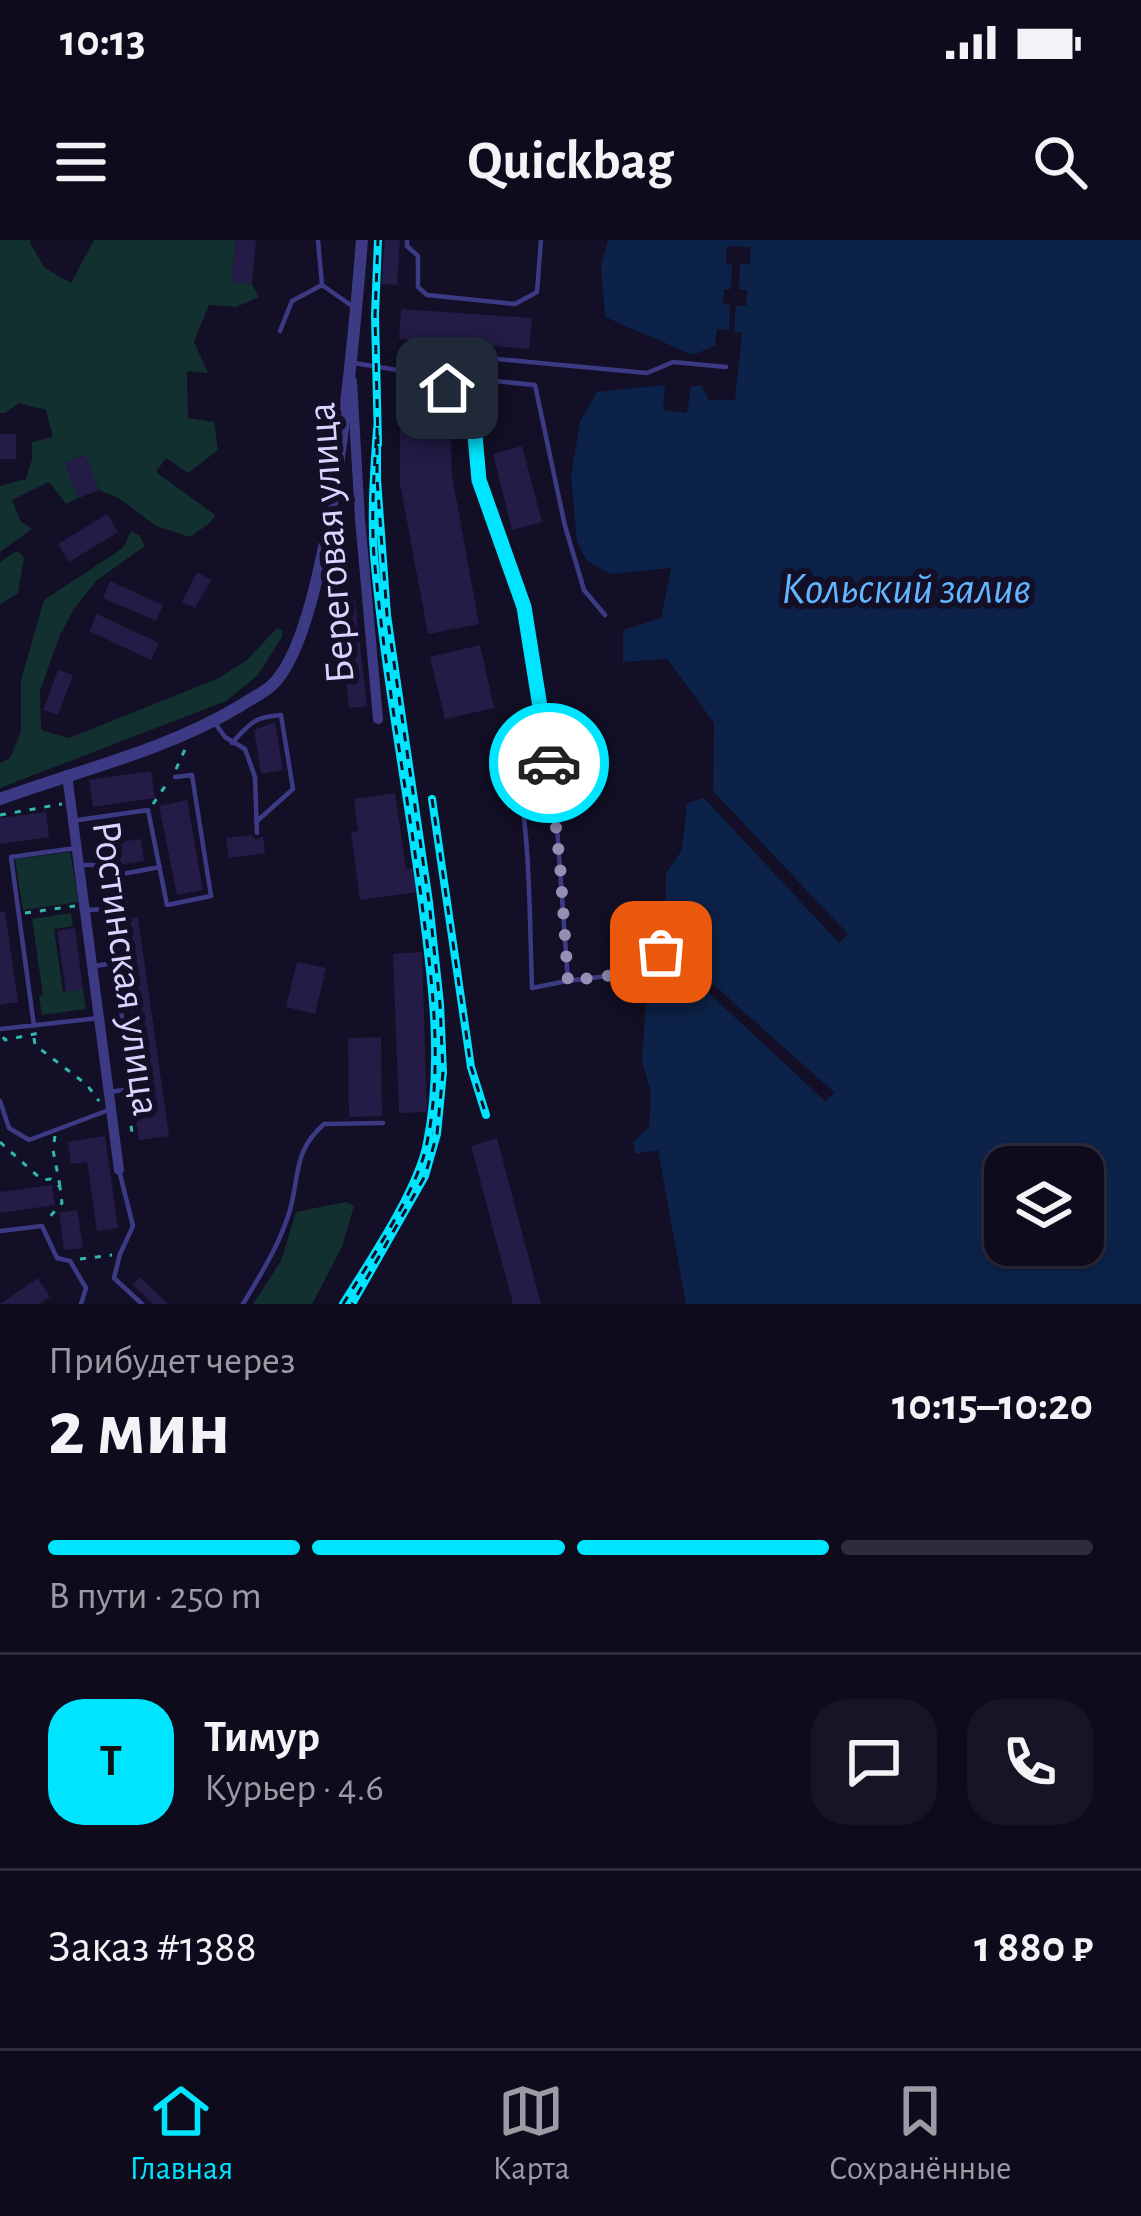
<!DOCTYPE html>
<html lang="ru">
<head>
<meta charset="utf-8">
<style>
  :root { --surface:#0e0b1c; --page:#171425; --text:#f1f3f6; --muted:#9b9ba3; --line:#2e2b3b; --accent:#00e5ff }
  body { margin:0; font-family:"Alegreya Sans",sans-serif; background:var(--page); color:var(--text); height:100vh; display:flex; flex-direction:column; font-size:45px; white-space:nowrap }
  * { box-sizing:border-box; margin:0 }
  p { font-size:39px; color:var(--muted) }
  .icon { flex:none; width:66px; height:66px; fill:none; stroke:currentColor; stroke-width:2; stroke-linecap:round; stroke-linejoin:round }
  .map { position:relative; height:1064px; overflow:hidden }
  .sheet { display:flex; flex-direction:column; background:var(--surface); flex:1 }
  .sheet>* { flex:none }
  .tools { position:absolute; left:984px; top:906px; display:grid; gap:24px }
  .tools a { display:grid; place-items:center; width:120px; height:120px; border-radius:24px; background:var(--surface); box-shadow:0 3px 9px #0004,0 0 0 3px var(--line); font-size:60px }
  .pin { position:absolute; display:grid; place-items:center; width:102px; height:102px; color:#fff; margin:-51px; border-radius:24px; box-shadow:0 6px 18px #0006 }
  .courier { position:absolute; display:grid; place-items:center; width:120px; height:120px; margin:-60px; border:9px solid #00e5ff; border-radius:50%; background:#fff; color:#222; box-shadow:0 3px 15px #0007 }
  .overview em { font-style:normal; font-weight:600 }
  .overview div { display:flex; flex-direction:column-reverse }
  .overview { display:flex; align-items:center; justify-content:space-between; height:204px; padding:0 48px }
  h1 { font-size:78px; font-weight:600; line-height:90px }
  .bar { display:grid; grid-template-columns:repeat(4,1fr); gap:18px 12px; align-content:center; height:144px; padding:0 48px }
  .bar i { height:15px; border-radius:9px; background:var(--line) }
  .bar .current { background:var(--accent) }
  .bar p { grid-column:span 4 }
  .line { display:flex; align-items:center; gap:30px; padding:0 48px; border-top:3px solid var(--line) }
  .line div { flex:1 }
  .round { display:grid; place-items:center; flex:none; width:126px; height:126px; border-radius:36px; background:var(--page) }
  .status { display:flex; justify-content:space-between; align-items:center; height:84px; padding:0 60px; background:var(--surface); direction:ltr }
  .status svg { height:33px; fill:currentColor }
  header { display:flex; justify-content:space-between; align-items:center; height:156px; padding:0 48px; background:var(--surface); font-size:54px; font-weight:600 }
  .tabs { display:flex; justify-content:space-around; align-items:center; height:168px; border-top:3px solid var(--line); background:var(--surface); font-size:33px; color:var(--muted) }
  .tabs a { display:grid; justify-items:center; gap:6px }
  .tabs .current { color:var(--accent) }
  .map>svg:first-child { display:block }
  .green { fill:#12302f }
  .water { fill:#0c2248; fill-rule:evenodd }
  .pier { fill:#130f26 }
  .building { fill:#241b47 }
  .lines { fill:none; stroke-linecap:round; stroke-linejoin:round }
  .path { stroke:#2fb8b0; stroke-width:3; stroke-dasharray:6 9; stroke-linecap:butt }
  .service { stroke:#3d3a85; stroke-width:4.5 }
  .minor { stroke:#3d3a85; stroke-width:10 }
  .tertiary { stroke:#3d3a85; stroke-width:12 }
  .rail-casing { stroke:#00e5ff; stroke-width:8 }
  .rail { stroke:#130f26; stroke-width:3; stroke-dasharray:9; stroke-linecap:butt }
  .done { stroke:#948fb3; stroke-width:12; stroke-dasharray:0 21.6 }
  .route { stroke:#00e5ff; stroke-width:15 }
  .labels { text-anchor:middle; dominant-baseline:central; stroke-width:12; stroke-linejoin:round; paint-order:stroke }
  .street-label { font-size:42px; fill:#d9d4ff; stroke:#130f26 }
  .water-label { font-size:45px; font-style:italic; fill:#62b6ff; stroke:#130f26 }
</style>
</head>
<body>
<div class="status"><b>10:13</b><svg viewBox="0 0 49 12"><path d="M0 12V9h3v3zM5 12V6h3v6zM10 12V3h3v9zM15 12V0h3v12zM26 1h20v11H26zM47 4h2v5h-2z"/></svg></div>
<header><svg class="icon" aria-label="menu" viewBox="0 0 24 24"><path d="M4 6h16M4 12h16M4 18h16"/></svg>Quickbag<svg class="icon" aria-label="search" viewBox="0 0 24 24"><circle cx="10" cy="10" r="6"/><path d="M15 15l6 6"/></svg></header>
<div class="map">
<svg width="1141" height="1064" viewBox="0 0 1141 1064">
  <rect width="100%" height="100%" fill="#130f26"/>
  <!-- green -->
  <path class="green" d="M0,0H31L30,3L45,28L71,43L94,0H235L232,42L252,44L259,57L236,67L209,65L194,102L208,133L187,131L188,178L214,182L218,210L188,233L166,218L156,232L215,275L211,282L190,297L156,286L120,259L99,250L84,215L65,223L79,258L66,264L49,242L12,260L21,282L32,289L0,312V246L26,239L32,219V202L53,197L46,170L19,163L5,173H0Z
    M131,291L140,296L145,306L96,341L74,369L60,395L40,451L41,490L69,498L219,438L247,420L277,388L282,390V397L258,435L226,461L0,548V523L10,518L21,492V440L44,360L123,308Z
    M17,311L24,317L18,353L0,364V322Z
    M70,612L79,662L23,670L15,619Z
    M71,673L73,686L54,689L63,752L83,749L86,769L42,775L39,756L43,755L32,679Z
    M345,962L354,966L342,1007L312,1064H253L281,1021L296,972Z"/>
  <!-- water -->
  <path class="water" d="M608,0H1141V1064H686L658,910L635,914L633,902L649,887L651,851L642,822L646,760L671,724L678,732L690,720L679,706L665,680L666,633L682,610L687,563L704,558L713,551L714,483L667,419L623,422V390L661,378L671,328L610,334L586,320L577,301L571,237L580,181L597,152L665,145L663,170L687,173L691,146H702L708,160H735L742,93L717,89L715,106L693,115L605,77L601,26ZM1005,927H1083V1005H1005Z"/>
  <!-- pier -->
  <path class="pier" d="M727,6L751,7L750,24H740L739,49L747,50L746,66H736L734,91H729L730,65L723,64L724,49H731L732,25L726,23Z
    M713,551L848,694L839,703L704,558Z
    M687,722H688L835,853L825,861L682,728Z"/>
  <!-- building -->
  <path class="building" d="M235,0H256L252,44L232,42Z
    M385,0H400L397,45L381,44Z
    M401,69L532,78L529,109L399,99Z
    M449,159L452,235L479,384L428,394L400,244V161Z
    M0,194H16V219H0Z
    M522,206L542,282L512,290L493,214Z
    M85,215L99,250L79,258L65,223Z
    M107,274L118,292L69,322L58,304Z
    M197,332L211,340L195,368L182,362Z
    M110,341L163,365L156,381L103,358Z
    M355,360L367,466L349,468L338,361Z
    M97,374L159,403L151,420L89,391Z
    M480,405L494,468L445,479L430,417Z
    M58,430L73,435L58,475L43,470Z
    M275,482L283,530L261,534L254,490Z
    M151,531L155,558L93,567L89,540Z
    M395,553L406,629L415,628L418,652L360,660L351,592L358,591L354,559Z
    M187,560L203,650L177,655L159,566Z
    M46,572L49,597L0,604V578Z
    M251,595L256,600L263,596L265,613L229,618L226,598Z
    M141,599L144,621L117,625L109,622L106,604Z
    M0,672H5L18,762L0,765Z
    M138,677L169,896L139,900L133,856L141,853L122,718L114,716L109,681Z
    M75,688L83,749L66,752L57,691Z
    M422,712L427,872L399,873L393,714Z
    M297,722L326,728L315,774L286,767Z
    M381,797L382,876L349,877L348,798Z
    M105,896L118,988L97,991L87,922L71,924L68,902Z
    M497,898L541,1064H513L471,906Z
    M52,945L55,965L0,973V952Z
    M77,970L83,1008L64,1010L59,973Z
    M140,1037L168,1064H153L133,1045Z
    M38,1038L50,1057L39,1064H0Z"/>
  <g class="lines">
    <!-- path -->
    <path class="path" d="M176,529L187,505
      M153,564L168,542
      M0,575L62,564
      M25,673L75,666
      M3,797L5,800L39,793
      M34,798L35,805L87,845L99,861
      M127,856L133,900
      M55,896L53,910L60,946
      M0,902L42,940L51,939L60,947L62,963L47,980
      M80,1019L112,1015"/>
    <!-- service -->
    <path class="service" d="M318,0L322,45L352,66
      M407,0V6L418,16V47L427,55L515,64L537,52L541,0
      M280,91L292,61L322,45
      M354,123L422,134L535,145L565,286L584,350L605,375
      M215,483L225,497L245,509L255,537L257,593
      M510,498C531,580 529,664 532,748L567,741
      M232,503C250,483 254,477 281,475L293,549L256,582
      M78,580L148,570L167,665L211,656L192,535L175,537
      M84,625H96L122,634L160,627
      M122,637L126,661
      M89,670L105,669L109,653L122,634
      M661,712L622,734L568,741L555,559L524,367L479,240L472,162L422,134L423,112L647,133L673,122L726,127
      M95,726L114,723L132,849L109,852
      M34,786L11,617L76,608
      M0,789L99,778
      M0,861L9,888L29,900L106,871
      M119,930L133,986L120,1014L114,1038L142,1064
      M0,991L42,986L57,1018L70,1021L86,1048L81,1064
      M243,1064C261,1034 280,1004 290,970C300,933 293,912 324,884L383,883"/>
    <!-- minor -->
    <path class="minor" d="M352,141L360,279L378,479
      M67,535L119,930"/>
    <!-- tertiary -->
    <path class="tertiary" d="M0,559C80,530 167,510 240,466C250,459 262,454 271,446C331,394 355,86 362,0"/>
    <!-- rail casing -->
    <g class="rail-casing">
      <path id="rail" d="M378,204L375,75L378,0
        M432,559L471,827L486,875
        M343,1064C369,1022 418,950 427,903C444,820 431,732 420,649C405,538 384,428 374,316C371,273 374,231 377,189V239L387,375L429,662L440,764L443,832L437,894L425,936L352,1064"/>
    </g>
    <!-- rail -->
    <use href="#rail" class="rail"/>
  </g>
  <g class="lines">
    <!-- done -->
    <path class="done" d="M549,523L560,624L568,741L622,734L661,712"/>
    <!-- route -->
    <path class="route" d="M447,148L472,162L479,240L524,367L549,523"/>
  </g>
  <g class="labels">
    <!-- street labels -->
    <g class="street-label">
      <text transform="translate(331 303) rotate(-94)">Береговая улица</text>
      <text transform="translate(126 728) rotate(82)">Ростинская улица</text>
    </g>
    <!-- water labels -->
    <g class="water-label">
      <text x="906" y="349">Кольский залив</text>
    </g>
  </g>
</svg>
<div class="tools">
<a><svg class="icon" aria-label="layers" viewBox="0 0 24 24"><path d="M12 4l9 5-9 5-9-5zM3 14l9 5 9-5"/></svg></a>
</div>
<div class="pin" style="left:661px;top:712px;background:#ea580c"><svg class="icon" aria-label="bag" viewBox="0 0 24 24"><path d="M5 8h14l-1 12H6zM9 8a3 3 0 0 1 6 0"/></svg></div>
<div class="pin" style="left:447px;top:148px;background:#1f2937"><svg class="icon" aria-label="home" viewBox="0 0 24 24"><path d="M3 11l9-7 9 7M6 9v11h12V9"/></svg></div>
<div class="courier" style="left:549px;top:523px"><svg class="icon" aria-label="car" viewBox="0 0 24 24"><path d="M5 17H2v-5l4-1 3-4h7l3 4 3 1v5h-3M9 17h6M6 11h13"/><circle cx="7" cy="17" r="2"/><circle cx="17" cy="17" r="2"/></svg></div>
</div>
<section class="sheet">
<div class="overview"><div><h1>2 мин</h1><p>Прибудет через</p></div><em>10:15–10:20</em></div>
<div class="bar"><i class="current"></i><i class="current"></i><i class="current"></i><i></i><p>В пути · 250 m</p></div>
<div class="line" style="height:216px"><b class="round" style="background:var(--accent);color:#111">Т</b><div><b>Тимур</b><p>Курьер · 4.6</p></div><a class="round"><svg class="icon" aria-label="chat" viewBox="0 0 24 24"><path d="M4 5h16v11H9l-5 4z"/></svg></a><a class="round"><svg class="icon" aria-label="phone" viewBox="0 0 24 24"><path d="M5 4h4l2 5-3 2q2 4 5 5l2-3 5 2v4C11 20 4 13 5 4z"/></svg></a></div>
<div class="line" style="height:156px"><div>Заказ #1388</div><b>1 880 ₽</b></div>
</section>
<nav class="tabs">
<a class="current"><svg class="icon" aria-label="home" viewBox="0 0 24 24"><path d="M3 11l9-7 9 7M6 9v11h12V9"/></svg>Главная</a>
<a><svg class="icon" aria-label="map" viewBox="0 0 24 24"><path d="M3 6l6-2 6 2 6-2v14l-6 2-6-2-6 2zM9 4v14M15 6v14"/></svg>Карта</a>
<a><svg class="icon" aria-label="saved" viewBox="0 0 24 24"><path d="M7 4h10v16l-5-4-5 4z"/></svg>Сохранённые</a>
</nav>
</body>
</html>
